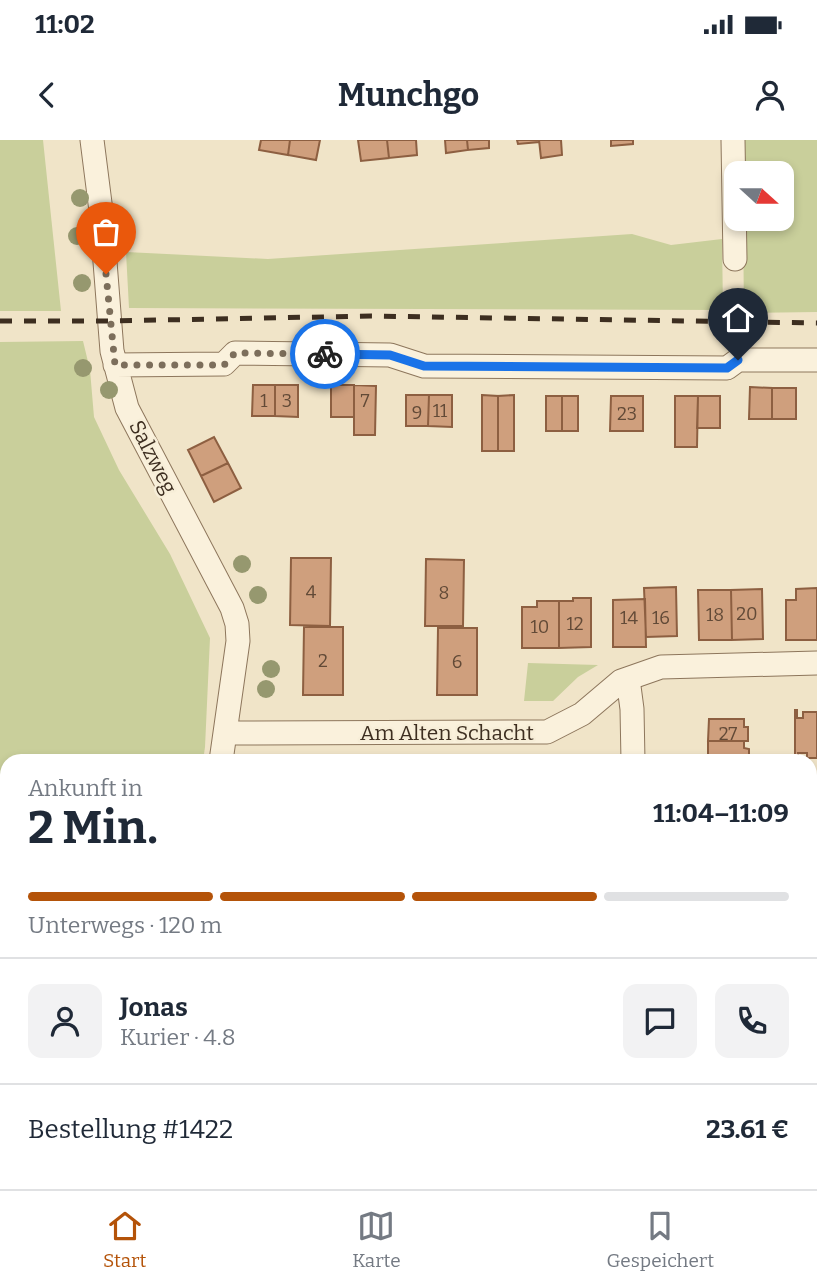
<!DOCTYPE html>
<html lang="de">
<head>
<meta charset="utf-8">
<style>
  :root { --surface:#fff; --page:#f2f2f3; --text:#1f2937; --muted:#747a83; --line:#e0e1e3; --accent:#b45309 }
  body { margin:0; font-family:Bitter,serif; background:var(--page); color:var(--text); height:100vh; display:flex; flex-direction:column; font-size:26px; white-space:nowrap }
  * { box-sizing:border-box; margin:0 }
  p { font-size:23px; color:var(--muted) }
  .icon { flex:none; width:38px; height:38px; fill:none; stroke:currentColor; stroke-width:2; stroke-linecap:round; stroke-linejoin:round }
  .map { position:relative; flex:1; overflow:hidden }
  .panel { position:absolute; left:0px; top:614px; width:817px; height:436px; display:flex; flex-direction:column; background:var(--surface); border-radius:21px 21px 0 0; box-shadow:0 4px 10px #0003 }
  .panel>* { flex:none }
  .needle { width:46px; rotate:111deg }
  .buttons { position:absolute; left:724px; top:21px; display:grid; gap:14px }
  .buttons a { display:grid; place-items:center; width:70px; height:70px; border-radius:14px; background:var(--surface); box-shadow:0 4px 10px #0003; font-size:35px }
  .pin { position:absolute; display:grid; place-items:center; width:60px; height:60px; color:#fff; margin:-72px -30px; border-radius:50% 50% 50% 0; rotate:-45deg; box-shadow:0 0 7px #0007 }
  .pin .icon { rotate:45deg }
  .courier { position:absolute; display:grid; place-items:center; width:70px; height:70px; margin:-35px; border:5px solid #1a73e8; border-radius:50%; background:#fff; color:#222; box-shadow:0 2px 9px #0007 }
  .head em { font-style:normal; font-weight:700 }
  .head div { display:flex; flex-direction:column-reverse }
  .head { display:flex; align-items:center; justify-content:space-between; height:119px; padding:0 28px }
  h1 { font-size:46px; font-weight:700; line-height:52px }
  .bar { display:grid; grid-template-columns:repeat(4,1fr); gap:10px 7px; align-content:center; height:84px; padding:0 28px }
  .bar i { height:9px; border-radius:5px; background:var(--line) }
  .bar .selected { background:var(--accent) }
  .bar p { grid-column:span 4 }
  .line { display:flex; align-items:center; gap:18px; padding:0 28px; border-top:2px solid var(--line) }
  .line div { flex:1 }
  .round { display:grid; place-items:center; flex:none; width:74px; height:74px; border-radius:14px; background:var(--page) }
  .status { display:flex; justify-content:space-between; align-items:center; height:49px; padding:0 35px; background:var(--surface); direction:ltr }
  .status svg { height:19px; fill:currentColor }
  header { display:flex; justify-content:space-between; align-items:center; height:91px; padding:0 28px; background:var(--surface); font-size:32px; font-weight:700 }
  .tabs { display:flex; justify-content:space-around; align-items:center; height:98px; border-top:2px solid var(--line); background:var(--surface); font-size:19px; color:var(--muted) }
  .tabs a { display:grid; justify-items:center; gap:4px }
  .tabs .selected { color:var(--accent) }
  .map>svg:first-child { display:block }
  .green { fill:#c9cf9b }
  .building { fill:#cf9f7d; stroke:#8d5f41; stroke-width:2 }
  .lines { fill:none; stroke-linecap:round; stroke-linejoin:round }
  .minor-casing { stroke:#8d765c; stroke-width:25 }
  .minor { stroke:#faf1dc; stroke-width:23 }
  .rail { stroke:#3d2e20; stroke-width:5; stroke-dasharray:12 12; stroke-linecap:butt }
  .tree { fill:#96986f }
  .done { stroke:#7c6e5b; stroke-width:7; stroke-dasharray:0 12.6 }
  .route { stroke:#1a73e8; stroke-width:9 }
  .labels { text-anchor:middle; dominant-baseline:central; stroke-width:5; stroke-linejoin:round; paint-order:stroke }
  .number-label { font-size:18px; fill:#624a37 }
  .street-label { font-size:21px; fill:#3d2e20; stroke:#f7eed8 }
</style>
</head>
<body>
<div class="status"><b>11:02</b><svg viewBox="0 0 49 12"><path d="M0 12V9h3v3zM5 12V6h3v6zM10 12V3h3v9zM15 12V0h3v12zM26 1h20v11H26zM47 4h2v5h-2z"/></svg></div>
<header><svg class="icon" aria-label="back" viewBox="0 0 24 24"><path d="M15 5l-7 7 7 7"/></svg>Munchgo<svg class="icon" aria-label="person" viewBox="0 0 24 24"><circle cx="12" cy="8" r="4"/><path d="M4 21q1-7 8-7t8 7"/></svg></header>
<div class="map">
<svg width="817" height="1049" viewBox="0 0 817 1049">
  <rect width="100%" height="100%" fill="#f0e4c8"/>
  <!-- green -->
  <path class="green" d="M0,0H43L61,171H0Z
    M742,0H817V172L744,173L743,79H782V33H743Z
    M632,94L671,105L722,99L723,170L129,168L126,112L268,119Z
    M83,201L90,230L94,277L119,330L170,414L210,498L205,607L203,621H7V879H0V202Z
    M528,523L598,525L578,537L553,561H524Z
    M0,933H7V1043H97L96,1049H0Z"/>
  <!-- building -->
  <path class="building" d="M261,0H290L288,15L259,10Z
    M290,0H320L316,20L288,15Z
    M358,0H387L389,18L361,21Z
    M387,0H416L417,15L389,18Z
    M445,0H467L468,10L446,13Z
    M467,0H489V8L468,10Z
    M517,0H539V2L518,4Z
    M539,0H561L562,15L541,18Z
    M611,0H633V4L611,6Z
    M253,245H275V276H252Z
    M275,245H298V277L275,276Z
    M331,245H354V277H331Z
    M354,245L376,246L375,295H354Z
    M750,247L772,248V279H749Z
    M772,248H796V279H772Z
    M406,255H429L428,286H406Z
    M429,255H452V287L428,286Z
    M482,255L498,256V311H482Z
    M514,255V311H498V256Z
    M546,256H562V291H546Z
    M562,256H578V291H562Z
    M611,256H643V291H610Z
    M675,256H698L697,307H675Z
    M698,256H720V288H697Z
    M214,297L228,323L201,336L188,310Z
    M228,323L241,348L214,362L201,336Z
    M291,418H331L330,486L290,485Z
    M426,419L464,420L463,486H425Z
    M676,447L677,496L646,497L644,448Z
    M817,448V500H786V460H796V449Z
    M762,449L763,499L732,500L731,450Z
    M698,450H731L732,500H699Z
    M573,458H591V507L559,508V461H573Z
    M645,459L646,507H613V460Z
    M537,461H559V508H522V467H537Z
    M304,487H343V555H303Z
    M438,488H477V555H437Z
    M795,570H797V578H803V572H817V618H807V613H798V618H795Z
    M709,579H744V587H748V601H708Z
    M708,601H744V608L749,609V621H708Z
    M305,619H348V621H305Z
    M811,689H817V734H810Z
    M815,809H817V828H810V813H815Z
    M810,828H817V865H810Z
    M815,928H817V961H815Z
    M315,1043H493V1049L315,1048Z
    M549,1043H594V1049H549Z"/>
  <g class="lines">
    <!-- minor casing -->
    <g class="minor-casing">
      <path id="minor" d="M92,0L101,71L112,211L127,268L232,468L237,484L238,501L221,621
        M733,0L735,119
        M115,225L224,224L235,213L390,215L424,226L727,228L738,220H817
        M628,539L632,569L633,621
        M226,593L547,592L582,574L621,541L661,527L817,523
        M810,904H817
        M0,917H7
        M761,1049L762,1043"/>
    </g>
    <!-- minor -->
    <use href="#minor" class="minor"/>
    <!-- rail -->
    <path class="rail" d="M0,181H109L371,176L817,183"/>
  </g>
  <!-- trees -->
  <g class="tree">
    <circle cx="80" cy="58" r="9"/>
    <circle cx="77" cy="96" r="9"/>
    <circle cx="82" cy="143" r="9"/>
    <circle cx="83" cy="228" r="9"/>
    <circle cx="109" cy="250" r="9"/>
    <circle cx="242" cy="424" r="9"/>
    <circle cx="258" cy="455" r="9"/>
    <circle cx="271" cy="529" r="9"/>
    <circle cx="266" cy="549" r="9"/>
  </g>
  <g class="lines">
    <!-- done -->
    <path class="done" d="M106,134L115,225H224L235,213L325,214"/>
    <!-- route -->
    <path class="route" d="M325,214L390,215L424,226L727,228L738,220"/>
  </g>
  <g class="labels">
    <!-- number labels -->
    <g class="number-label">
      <text x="264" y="261">1</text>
      <text x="287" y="261">3</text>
      <text x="365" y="261">7</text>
      <text x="440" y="271">11</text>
      <text x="417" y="273">9</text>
      <text x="627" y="274">23</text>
      <text x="311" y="452">4</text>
      <text x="444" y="453">8</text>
      <text x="747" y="474">20</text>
      <text x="715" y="475">18</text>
      <text x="629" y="478">14</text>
      <text x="661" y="478">16</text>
      <text x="575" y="484">12</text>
      <text x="540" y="487">10</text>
      <text x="323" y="521">2</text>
      <text x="457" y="522">6</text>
      <text x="728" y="594">27</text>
    </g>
    <!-- street labels -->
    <g class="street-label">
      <text transform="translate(153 317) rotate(63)">Salzweg</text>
      <text x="447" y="593">Am Alten Schacht</text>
    </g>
  </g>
</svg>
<div class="buttons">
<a><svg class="needle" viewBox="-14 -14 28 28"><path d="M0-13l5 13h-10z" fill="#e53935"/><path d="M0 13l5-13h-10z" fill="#747a83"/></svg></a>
</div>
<div class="pin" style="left:106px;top:134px;background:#ea580c"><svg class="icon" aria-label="bag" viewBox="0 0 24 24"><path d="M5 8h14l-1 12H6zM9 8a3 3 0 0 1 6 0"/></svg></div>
<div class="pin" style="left:738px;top:220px;background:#1f2937"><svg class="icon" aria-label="home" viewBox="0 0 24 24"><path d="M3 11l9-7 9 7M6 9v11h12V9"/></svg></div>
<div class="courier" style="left:325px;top:214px"><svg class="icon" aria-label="bike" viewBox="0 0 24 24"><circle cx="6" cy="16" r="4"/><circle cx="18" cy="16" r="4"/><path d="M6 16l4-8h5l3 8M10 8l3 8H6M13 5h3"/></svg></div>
<section class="panel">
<div class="head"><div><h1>2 Min.</h1><p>Ankunft in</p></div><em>11:04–11:09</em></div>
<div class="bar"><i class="selected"></i><i class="selected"></i><i class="selected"></i><i></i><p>Unterwegs · 120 m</p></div>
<div class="line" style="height:126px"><a class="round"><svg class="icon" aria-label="person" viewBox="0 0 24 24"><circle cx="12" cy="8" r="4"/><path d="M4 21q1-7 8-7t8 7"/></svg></a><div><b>Jonas</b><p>Kurier · 4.8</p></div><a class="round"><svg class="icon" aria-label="chat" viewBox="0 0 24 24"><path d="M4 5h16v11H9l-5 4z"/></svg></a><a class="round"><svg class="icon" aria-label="phone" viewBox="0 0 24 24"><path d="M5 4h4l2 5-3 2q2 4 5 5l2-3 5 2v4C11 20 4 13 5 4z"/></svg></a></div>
<div class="line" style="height:91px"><div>Bestellung #1422</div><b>23.61 €</b></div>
</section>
</div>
<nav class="tabs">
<a class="selected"><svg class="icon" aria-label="home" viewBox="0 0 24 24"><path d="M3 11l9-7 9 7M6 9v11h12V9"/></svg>Start</a>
<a><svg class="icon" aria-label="map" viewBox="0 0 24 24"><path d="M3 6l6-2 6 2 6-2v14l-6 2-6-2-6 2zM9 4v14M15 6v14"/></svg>Karte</a>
<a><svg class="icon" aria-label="saved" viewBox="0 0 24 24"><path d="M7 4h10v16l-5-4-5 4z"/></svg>Gespeichert</a>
</nav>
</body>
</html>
